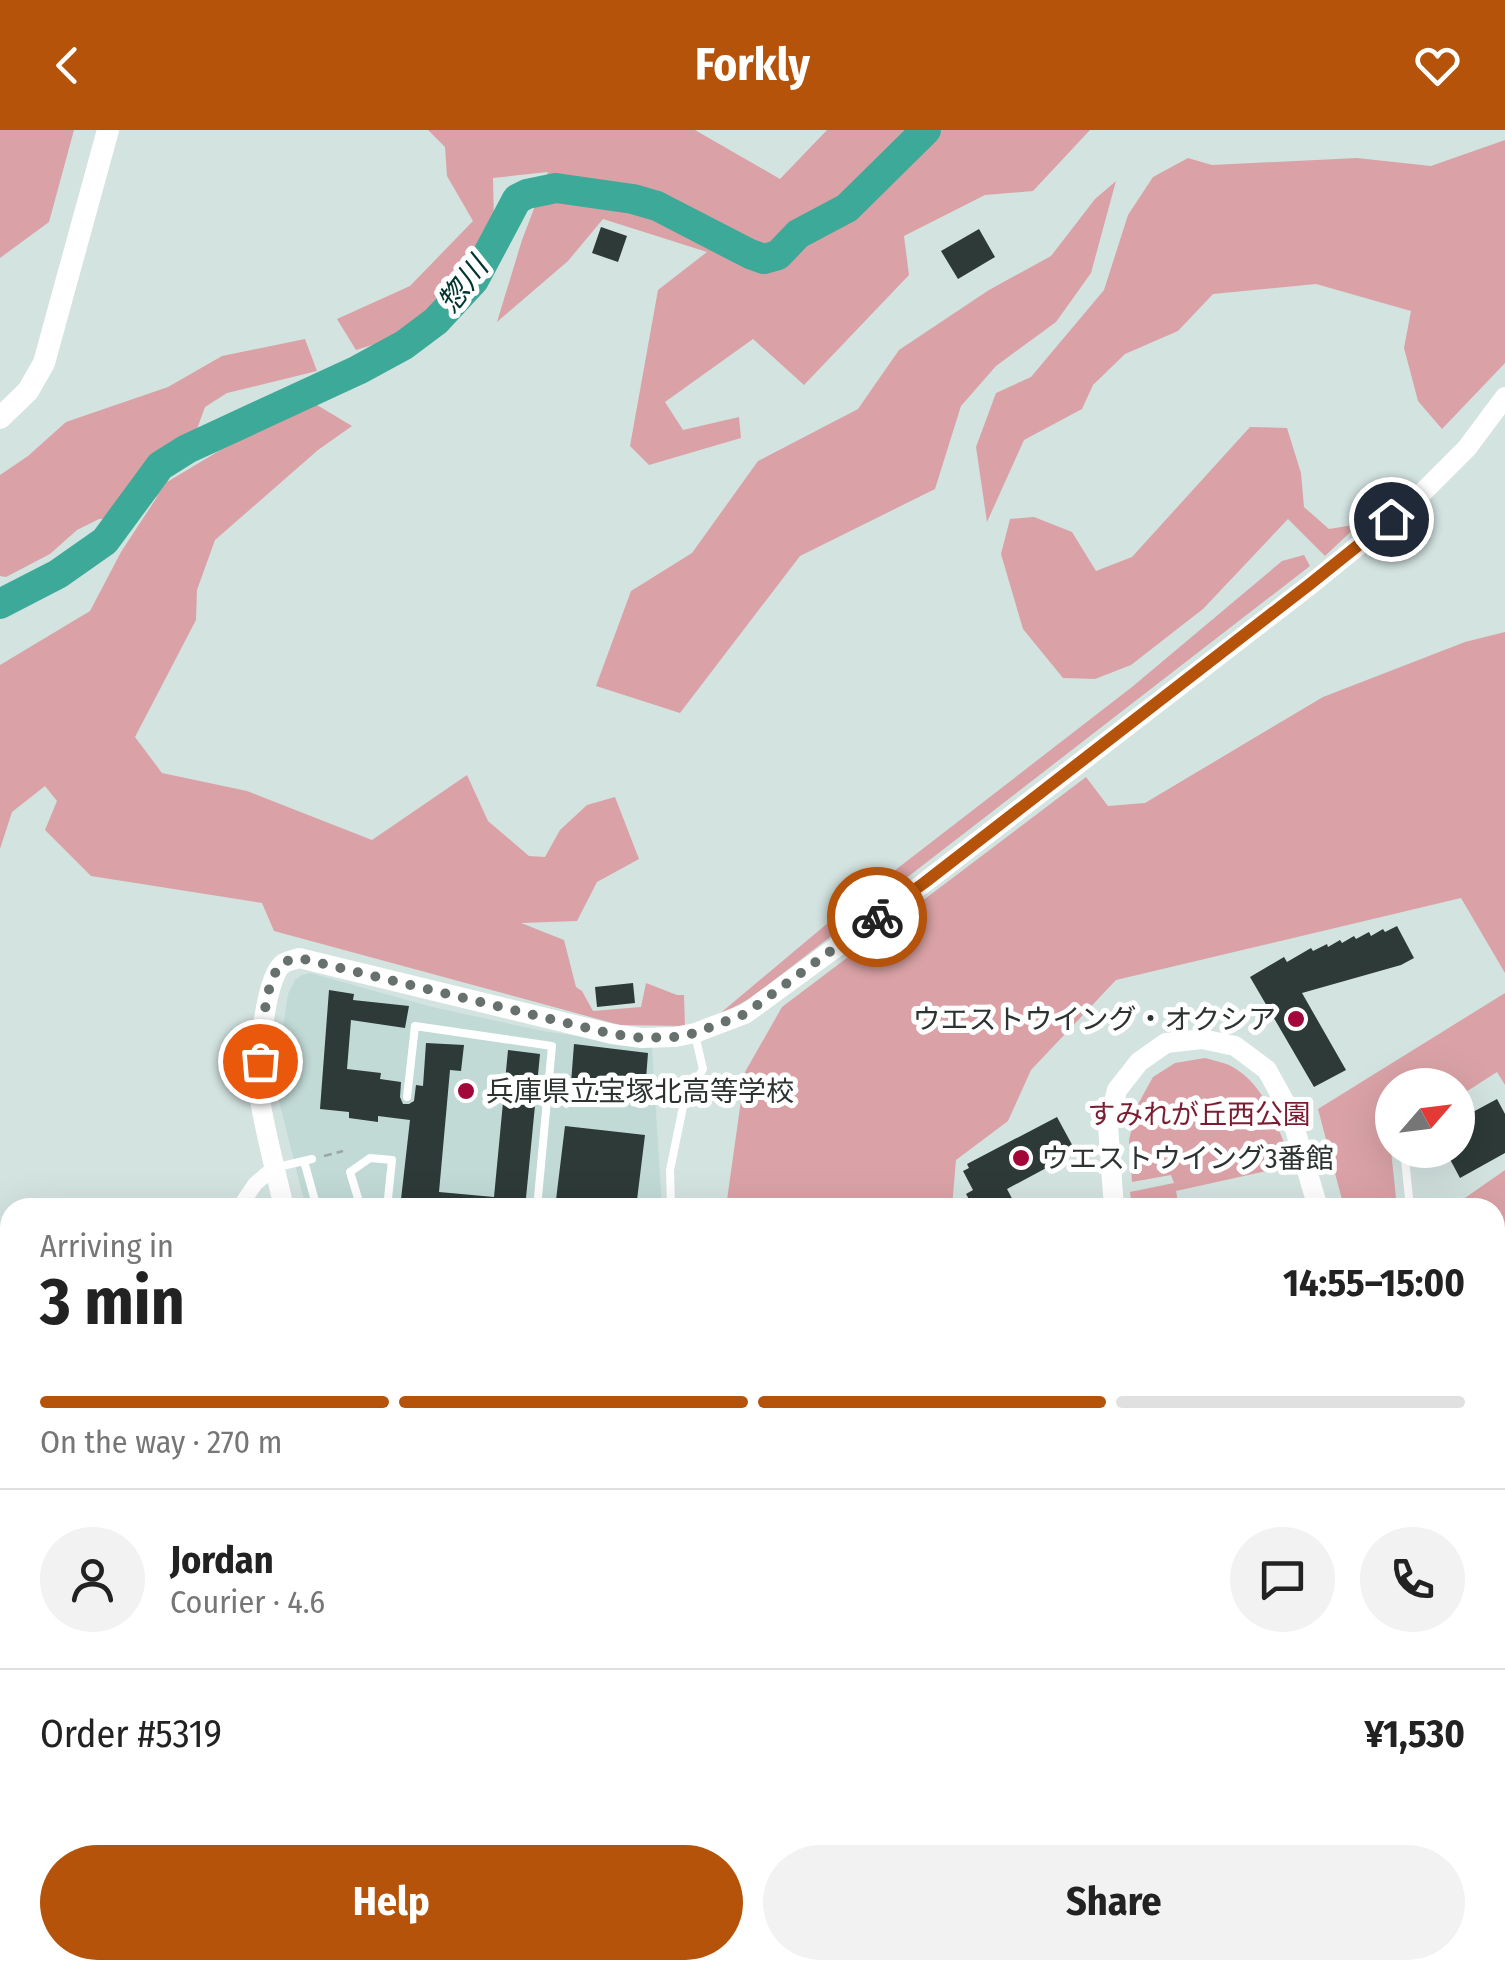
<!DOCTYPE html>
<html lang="en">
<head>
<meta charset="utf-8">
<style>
  :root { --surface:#fff; --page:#f2f2f2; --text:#222; --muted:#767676; --line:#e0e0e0; --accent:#b45309 }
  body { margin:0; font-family:"Fira Sans Condensed","Noto Sans JP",sans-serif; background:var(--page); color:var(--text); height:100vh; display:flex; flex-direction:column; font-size:38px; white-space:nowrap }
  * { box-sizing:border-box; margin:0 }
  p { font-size:32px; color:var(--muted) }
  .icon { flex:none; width:55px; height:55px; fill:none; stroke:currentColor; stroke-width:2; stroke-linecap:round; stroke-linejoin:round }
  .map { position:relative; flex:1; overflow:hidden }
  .sheet { position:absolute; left:0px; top:1068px; width:1505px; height:782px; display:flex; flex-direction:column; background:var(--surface); border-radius:30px 30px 0 0; box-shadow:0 10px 40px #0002 }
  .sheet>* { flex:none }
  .needle { width:65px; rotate:62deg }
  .fabs { position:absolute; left:1375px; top:938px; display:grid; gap:20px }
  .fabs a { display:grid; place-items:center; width:100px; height:100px; border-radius:50%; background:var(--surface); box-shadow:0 10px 40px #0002; font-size:50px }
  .pin { position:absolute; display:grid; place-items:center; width:85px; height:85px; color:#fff; margin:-42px; border:5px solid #fff; border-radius:50%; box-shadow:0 2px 10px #0007 }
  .courier { position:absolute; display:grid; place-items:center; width:100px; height:100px; margin:-50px; border:8px solid #b45309; border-radius:50%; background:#fff; color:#222; box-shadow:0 2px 12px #0007 }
  .summary em { font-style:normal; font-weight:700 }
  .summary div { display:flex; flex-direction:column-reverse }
  .summary { display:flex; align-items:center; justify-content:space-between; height:170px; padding:0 40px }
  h1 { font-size:65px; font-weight:700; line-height:75px }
  .bar { display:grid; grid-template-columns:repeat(4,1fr); gap:15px 10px; align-content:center; height:120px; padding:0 40px }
  .bar i { height:12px; border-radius:8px; background:var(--line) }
  .bar .current { background:var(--accent) }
  .bar p { grid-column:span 4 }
  .line { display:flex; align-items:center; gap:25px; padding:0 40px; border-top:2px solid var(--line) }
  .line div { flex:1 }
  .round { display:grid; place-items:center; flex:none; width:105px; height:105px; border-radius:52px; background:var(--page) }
  .button { display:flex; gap:20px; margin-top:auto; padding:20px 40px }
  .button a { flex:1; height:115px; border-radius:60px; background:var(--accent); color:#fff; font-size:40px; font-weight:700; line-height:115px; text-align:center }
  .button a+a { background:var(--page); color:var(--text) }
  header { display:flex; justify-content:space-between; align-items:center; height:130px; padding:0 40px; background:var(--accent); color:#fff; font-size:45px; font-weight:700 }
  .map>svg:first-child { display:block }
  .built { fill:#c1dad5 }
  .green { fill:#daa2a6 }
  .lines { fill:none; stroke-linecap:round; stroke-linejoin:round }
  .river { stroke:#3da999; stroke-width:30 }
  .building { fill:#2d3a37 }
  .path { stroke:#9aa7a5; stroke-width:2.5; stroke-dasharray:8 5; stroke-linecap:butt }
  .lane { stroke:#fff; stroke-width:8 }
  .street { stroke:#fff; stroke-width:15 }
  .secondary { stroke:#fff; stroke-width:20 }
  .primary { stroke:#fff; stroke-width:22 }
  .highway { stroke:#fff; stroke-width:28 }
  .done { stroke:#66716e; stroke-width:10; stroke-dasharray:0 18 }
  .route { stroke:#b45309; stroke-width:12 }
  .poi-dot { fill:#a30639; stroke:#fff; stroke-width:4 }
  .labels { text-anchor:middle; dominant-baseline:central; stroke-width:10; stroke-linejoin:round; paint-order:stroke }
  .poi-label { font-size:28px; fill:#2c3331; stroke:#fff; text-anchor:start }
  .park-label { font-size:28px; fill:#7c1c31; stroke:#fff }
  .water-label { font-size:30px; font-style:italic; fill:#01352f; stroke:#fff }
</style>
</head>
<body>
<header><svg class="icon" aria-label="back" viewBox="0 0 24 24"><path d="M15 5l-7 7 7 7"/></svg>Forkly<svg class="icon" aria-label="heart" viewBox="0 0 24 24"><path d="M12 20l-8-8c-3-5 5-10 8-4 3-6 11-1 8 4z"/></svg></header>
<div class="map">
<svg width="1505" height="1848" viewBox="0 0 1505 1848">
  <rect width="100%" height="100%" fill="#d3e3e0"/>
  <!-- built -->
  <path class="built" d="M310,843L432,877L543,901L652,917L662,1077L306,1078L279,971L277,937L288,864L295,850L302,845Z"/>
  <!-- green -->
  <path class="green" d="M0,0H74L49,92L0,128Z
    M428,0H695L780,49L827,0H1090L1033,61L985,65L904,106L909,145L804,255L753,209L665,272L683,300L739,287L741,308L649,335L630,316L658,160L707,122L603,89L568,131L497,192L522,110L548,42L493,48L494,92L472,133L430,183L382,212L356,220L337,189L410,156L473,91L447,46L445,17Z
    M1505,10V233L1442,299L1418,271L1404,218L1411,181L1316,154L1213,164L1178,201L1125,224L1093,255L1082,279L1024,310L987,392L976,317L996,263L1031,247L1104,160L1128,85L1153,47L1188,28L1212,35L1357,28L1431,36Z
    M1116,51L1091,143L1056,192L996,236L961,276L935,359L800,426L680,583L596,556L631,461L692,423L758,331L858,279L899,220L989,160L1051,126L1095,69Z
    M305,209L317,241L227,263L205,277L197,299L167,352L239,309L312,272L352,296L318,320L215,410L197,460L196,490L135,607L162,643L247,661L372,710L467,645L488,691L529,726L545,727L560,700L587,675L615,667L639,729L597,752L577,791L521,793L564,810L576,857L582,861L593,881L641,877L646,853L677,865H684L685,896L620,895L274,801L262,773L91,746L45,700L57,671L45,656L12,682L0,719V535L90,481L121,422L159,364L138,387L99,389L77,400L50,424L6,447L0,446V345L28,326L66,292L168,257L222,226Z
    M1250,297L1287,298L1301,343L1304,377L1329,399L1359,394L1325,426L1288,389L1203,479L1131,535L1095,549L1063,548L1023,499L1001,424L1010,389L1034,387L1072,402L1096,441L1132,427Z
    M1304,425L1310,436L751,868L717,886L841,782L1132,557L1282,431Z
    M1505,502V843L1461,768L1116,850L1031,940L1008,991L956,1030L952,1077H726L745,942L782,877L1086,647L1108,676L1145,673L1323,567L1465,512Z
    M1505,863V955L1497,942L1458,967V955H1392V1009L1390,1011L1397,1077H1344L1318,979Z
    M1205,928C1212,930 1222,932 1229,935C1262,951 1275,989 1287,1021H1292L1296,1031L1289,1036L1176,1061L1179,1077H1132L1130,1062L1174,1053L1171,1045L1132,1052L1129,1010L1137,976L1153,947L1175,933Z
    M1505,1040V1452L1495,1439V1078L1452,1077Z
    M0,1195H10V1380L0,1334Z
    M0,1429L10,1445V1605L0,1553Z
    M1495,1768L1505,1781V1848H1399L1394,1840H1495Z
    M1099,1840H1355L1360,1848H1103Z"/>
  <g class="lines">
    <!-- river -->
    <path class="river" d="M0,474L58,444L105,411L160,336L187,319L358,240L404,215L436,191L474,150L517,69L527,64L556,58L633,69L657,76L750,124L764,129L778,125L798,104L847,78L926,0
      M160,1848L169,1840"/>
  </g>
  <!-- building -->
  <path class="building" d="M601,97L627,106L618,132L592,123Z
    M979,99L995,127L958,149L941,121Z
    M1397,796L1414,828L1401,835L1302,863L1346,940L1314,957L1250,847L1284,827L1287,832L1311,818L1313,821L1327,814L1328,817L1340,810L1342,813L1354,806L1356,809L1369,802L1371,806L1383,799L1385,802Z
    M633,853L635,873L597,877L595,857Z
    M329,860L354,864L353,870L409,876L405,898L351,890L347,939L381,943L380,949L401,952L400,967L403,974H409L414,971L416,955L423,956L426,913L464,915L461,941L450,940L439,1062L494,1067L508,920L540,924L525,1078H400L410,990L378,986V992L349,988V982L320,979Z
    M574,914L648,923L644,975L570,966Z
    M1497,969L1505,984V1023L1460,1048L1445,1020H1458V990Z
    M1057,987L1076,1022L1007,1059L1017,1078H974L966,1064L973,1060L963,1041L969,1038L967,1034Z
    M565,996L645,1005L636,1078H555Z"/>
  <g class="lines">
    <!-- path -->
    <path class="path" d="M324,1026L343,1021
      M416,1840H419
      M1101,1840L1106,1848
      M1334,1840L1341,1848
      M390,1845L400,1843V1840
      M1298,1848L1311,1840"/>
    <!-- lane -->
    <path class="lane" d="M407,967L415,896L552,916L537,1078
      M1405,1029L1410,1078
      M304,1031L317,1078
      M278,1037L312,1029
      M361,1078L350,1042L370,1028L392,1030L387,1078
      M671,1078L670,1040L684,972L703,939L695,905"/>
    <!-- street -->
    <path class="street" d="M239,1078L255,1054L275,1037
      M0,1185H10
      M0,1398L5,1426L10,1433
      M72,1840L74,1848
      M243,1840L246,1848
      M317,1840L320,1848
      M371,1840L373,1848
      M177,1848L187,1840"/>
    <!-- secondary -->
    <path class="secondary" d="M284,1078C276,1042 266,1006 260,970C257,945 263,846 284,833C287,831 297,829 299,828L612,904L642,908L675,907L695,903L745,884L924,753L1310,455L1418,367L1467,318L1505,267
      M1114,1078L1108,996L1117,960L1139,932L1166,913L1202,909L1235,916L1267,940L1290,982L1318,1078
      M1495,1466L1505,1481
      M501,1840L502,1848
      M1372,1840L1377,1848
      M942,1848L944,1840"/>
    <!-- primary -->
    <path class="primary" d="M0,288L28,261L44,233L108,0"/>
    <!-- highway -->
    <path class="highway" d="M0,1702L10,1758
      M27,1840L28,1848"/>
  </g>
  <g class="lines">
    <!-- done -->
    <path class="done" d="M260,931C262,908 264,847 283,833C288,830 294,829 299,828L612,904L642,908L675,907L695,903L745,884L877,787"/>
    <!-- route -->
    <path class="route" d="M877,787L924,753L1310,454L1391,389"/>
  </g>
  <!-- markers -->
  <g class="poi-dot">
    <circle cx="1296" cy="889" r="10"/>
    <circle cx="466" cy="961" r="10"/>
    <circle cx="1021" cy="1028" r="10"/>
  </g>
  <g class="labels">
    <!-- poi labels -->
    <g class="poi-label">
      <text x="1276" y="889" text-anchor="end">ウエストウイング・オクシア</text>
      <text x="486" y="961">兵庫県立宝塚北高等学校</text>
      <text x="1041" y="1028">ウエストウイング3番館</text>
    </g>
    <!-- park labels -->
    <g class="park-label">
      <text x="1199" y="984">すみれが丘西公園</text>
    </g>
    <!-- water labels -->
    <g class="water-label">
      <text transform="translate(463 155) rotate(-53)">惣川</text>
    </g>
  </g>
</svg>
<div class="fabs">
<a><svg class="needle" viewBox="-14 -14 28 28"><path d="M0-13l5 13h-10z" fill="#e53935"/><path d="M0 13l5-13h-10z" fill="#767676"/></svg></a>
</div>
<div class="pin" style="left:260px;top:931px;background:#ea580c"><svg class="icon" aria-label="bag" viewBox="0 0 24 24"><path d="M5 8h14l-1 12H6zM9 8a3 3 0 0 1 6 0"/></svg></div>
<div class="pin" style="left:1391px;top:389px;background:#1f2937"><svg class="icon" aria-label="home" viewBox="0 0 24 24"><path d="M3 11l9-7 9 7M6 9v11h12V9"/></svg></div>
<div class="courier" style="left:877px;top:787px"><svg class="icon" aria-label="bike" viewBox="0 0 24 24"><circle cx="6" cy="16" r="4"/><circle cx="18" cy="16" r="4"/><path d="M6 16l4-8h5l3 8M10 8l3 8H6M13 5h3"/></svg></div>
<section class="sheet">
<div class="summary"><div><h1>3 min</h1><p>Arriving in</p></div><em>14:55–15:00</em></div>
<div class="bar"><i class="current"></i><i class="current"></i><i class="current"></i><i></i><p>On the way · 270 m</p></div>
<div class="line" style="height:180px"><a class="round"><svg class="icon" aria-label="person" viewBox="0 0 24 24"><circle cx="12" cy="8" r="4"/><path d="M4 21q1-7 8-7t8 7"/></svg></a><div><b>Jordan</b><p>Courier · 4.6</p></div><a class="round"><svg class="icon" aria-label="chat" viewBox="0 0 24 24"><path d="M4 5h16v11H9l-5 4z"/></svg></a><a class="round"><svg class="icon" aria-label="phone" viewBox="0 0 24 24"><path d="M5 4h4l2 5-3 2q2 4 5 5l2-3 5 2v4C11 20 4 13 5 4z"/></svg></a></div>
<div class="line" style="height:130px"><div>Order #5319</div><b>¥1,530</b></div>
<div class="button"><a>Help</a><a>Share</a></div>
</section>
</div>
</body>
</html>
